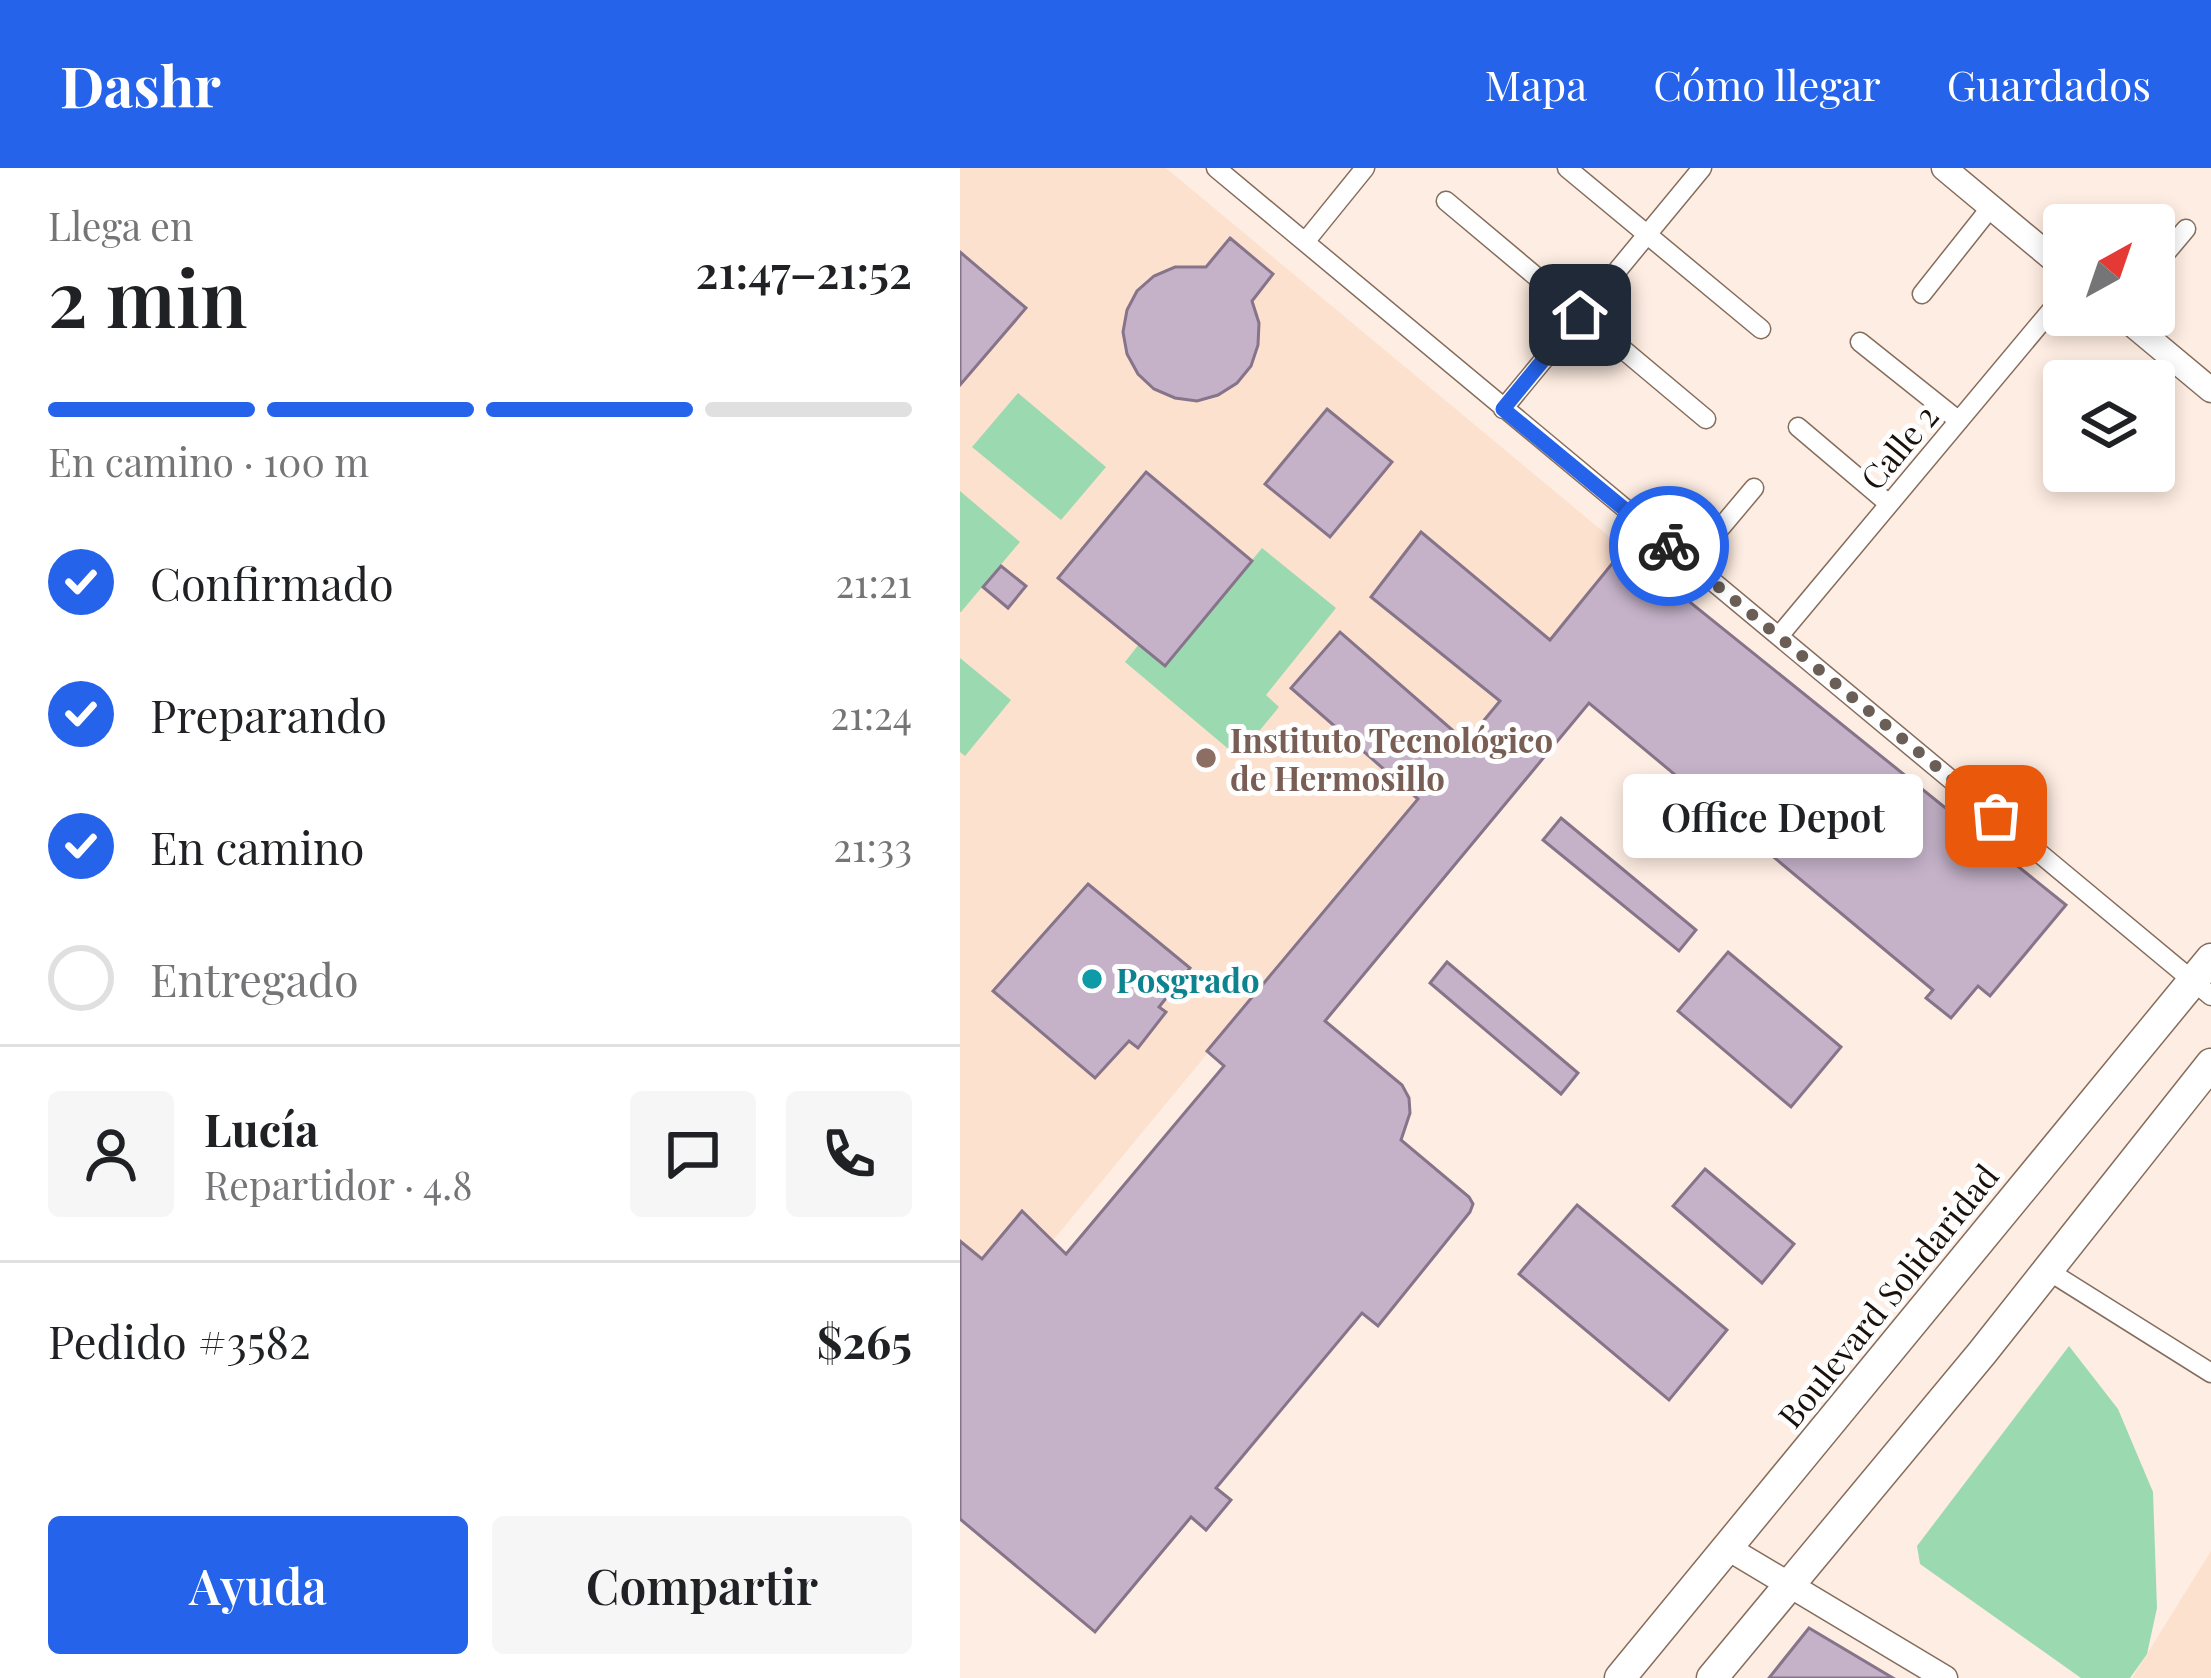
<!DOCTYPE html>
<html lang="es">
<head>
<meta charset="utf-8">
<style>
  :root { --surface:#fff; --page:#f6f6f6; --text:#202124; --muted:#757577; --line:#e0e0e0; --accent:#2563eb }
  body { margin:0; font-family:"Playfair Display",serif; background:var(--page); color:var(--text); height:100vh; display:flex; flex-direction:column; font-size:45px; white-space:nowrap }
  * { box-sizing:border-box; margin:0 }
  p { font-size:39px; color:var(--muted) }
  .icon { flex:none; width:66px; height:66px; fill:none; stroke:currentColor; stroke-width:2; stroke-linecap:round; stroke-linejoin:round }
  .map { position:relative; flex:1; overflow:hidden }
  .panel { display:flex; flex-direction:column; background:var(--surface); width:960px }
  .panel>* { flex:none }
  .needle { width:78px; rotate:40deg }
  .tools { position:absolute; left:1083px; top:36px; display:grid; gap:24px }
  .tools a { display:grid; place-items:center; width:132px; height:132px; border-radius:12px; background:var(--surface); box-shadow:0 6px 18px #0003; font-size:60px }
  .pin { position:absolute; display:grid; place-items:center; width:102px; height:102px; color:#fff; margin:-51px; border-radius:24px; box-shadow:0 6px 18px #0006 }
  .courier { position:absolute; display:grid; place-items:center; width:120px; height:120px; margin:-60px; border:9px solid #2563eb; border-radius:50%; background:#fff; color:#222; box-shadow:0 3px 15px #0007 }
  .bubble { position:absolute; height:84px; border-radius:12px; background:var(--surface); box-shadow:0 6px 18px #0003; font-size:39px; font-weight:600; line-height:84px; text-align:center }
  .head em { font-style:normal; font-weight:600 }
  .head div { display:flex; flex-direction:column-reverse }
  .head { display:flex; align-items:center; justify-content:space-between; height:204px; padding:0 48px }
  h1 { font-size:78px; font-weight:600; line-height:90px }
  .bar { display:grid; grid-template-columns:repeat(4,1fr); gap:18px 12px; align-content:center; height:144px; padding:0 48px }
  .bar i { height:15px; border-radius:9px; background:var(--line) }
  .bar .selected { background:var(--accent) }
  .bar p { grid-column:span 4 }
  .line { display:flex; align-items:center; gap:30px; padding:0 48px; border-top:3px solid var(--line) }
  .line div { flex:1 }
  .round { display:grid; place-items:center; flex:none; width:126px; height:126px; border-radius:12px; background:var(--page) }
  ol { padding:0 48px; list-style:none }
  li { display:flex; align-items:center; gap:36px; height:132px }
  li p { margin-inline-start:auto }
  li .icon { padding:12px; border-radius:50%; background:var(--accent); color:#fff; stroke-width:4 }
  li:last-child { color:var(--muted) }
  li i { width:66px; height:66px; border:6px solid var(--line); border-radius:50% }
  .action { display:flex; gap:24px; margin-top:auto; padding:24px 48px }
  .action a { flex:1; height:138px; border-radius:12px; background:var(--accent); color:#fff; font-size:48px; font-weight:600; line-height:138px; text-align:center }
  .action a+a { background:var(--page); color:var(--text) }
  header { display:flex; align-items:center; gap:72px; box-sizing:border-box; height:168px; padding:0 60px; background:var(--accent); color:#fff }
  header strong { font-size:57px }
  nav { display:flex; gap:66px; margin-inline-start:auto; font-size:42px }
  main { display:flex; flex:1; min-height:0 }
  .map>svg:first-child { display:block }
  .built { fill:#fde1cf }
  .green { fill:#9bd9b1 }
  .building { fill:#c5b2c9; stroke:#86748a; stroke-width:3 }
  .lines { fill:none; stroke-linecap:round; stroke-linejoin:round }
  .minor-casing { stroke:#856d5d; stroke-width:21 }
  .tertiary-casing { stroke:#856d5d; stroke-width:27 }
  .primary-casing { stroke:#856d5d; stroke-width:33 }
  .minor { stroke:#fff; stroke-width:18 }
  .tertiary { stroke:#fff; stroke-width:24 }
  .primary { stroke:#fff; stroke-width:30 }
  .done { stroke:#6a5e56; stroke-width:12; stroke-dasharray:0 21.6 }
  .route { stroke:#2563eb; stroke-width:15 }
  .education-dot { fill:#8d6e63; stroke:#fefefe; stroke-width:4.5 }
  .culture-dot { fill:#0f9aa8; stroke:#fefefe; stroke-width:4.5 }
  .labels { text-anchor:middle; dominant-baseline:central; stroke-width:10; stroke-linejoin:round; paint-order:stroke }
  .street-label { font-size:33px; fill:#1b110b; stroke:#fefefe }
  .education-label { font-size:33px; font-weight:bold; fill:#785e54; stroke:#fefefe; text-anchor:start }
  .culture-label { font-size:33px; font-weight:bold; fill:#0d838f; stroke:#fefefe; text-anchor:start }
</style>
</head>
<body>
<header>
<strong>Dashr</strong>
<nav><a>Mapa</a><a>Cómo llegar</a><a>Guardados</a></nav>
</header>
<main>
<section class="panel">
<div class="head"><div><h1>2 min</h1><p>Llega en</p></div><em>21:47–21:52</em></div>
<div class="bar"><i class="selected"></i><i class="selected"></i><i class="selected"></i><i></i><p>En camino · 100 m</p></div>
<ol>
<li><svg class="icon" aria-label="check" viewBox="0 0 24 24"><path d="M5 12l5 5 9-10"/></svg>Confirmado<p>21:21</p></li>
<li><svg class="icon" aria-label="check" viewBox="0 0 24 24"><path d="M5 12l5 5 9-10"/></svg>Preparando<p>21:24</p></li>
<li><svg class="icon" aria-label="check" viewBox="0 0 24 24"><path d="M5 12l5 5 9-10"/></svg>En camino<p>21:33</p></li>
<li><i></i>Entregado</li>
</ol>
<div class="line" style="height:216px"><a class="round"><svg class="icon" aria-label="person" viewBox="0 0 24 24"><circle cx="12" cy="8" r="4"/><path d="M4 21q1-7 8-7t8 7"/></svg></a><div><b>Lucía</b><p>Repartidor · 4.8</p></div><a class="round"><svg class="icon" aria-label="chat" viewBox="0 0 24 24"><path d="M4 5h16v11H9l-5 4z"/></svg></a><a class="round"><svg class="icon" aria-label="phone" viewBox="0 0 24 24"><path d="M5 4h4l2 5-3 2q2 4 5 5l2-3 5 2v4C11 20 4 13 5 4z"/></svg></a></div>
<div class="line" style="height:156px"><div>Pedido #3582</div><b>$265</b></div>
<div class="action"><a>Ayuda</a><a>Compartir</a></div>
</section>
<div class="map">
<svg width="1251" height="1510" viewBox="0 0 1251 1510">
  <rect width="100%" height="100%" fill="#feede2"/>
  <!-- built -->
  <path class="built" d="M0,0H206L664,381L0,1185Z
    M1251,1383V1510H1172Z"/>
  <!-- green -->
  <path class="green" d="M58,225L146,299L101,352L12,279Z
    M0,323L60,374L1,444H0Z
    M302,380L376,440L306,527L319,539L278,589L165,494L179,476L205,498Z
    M0,490L51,532L5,588L0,584Z
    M1109,1178L1158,1241L1193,1324L1197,1440L1187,1486L1170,1510H1121L960,1396L957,1378Z"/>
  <!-- building -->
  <path class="building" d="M270,70L313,106L292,133L299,155L298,177L291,198L277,215L258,227L237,233L215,230L194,221L178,206L167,186L163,164L167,142L177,123L194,108L215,99H246Z
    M0,84L66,140L0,217Z
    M367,241L432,294L370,369L305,316Z
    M186,304L292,393L205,498L98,410Z
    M461,364L590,472L664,381L1106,737L1030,828L1018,818L991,850L966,830L973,822L629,535L365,853L442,917L449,930L450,945L441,972L509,1029L513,1036L510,1044L418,1158L402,1145L256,1320L271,1332L246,1362L231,1349L135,1464L0,1351V1073L22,1091L62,1043L106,1086L264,898L247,883L458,631L331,520L380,464L506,574L540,533L411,429Z
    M41,398L66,418L48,440L23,419Z
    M601,650L736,762L719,783L583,672Z
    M128,716L230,800L199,839L206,844L178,880L169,873L135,910L33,823Z
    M768,784L881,879L831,939L718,843Z
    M487,794L618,905L601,926L470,815Z
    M745,1001L834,1076L802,1115L713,1038Z
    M617,1037L767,1162L709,1232L559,1106Z
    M849,1460L933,1510H809Z"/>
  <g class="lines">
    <!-- minor casing -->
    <g class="minor-casing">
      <path id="minor" d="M256,0L1251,828
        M607,0L801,161
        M486,33L746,251
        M345,74L405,0
        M1194,99L1226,61
        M962,126L1031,39
        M900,174L999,253
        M543,241L742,0
        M838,259L929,336
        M731,395L794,320
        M819,468L1104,127
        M1087,1102L1251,1205"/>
    </g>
    <!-- tertiary casing -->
    <g class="tertiary-casing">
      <path id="tertiary" d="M984,0L1104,100
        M1161,147L1251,222
        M766,1379L985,1510"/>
    </g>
    <!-- primary casing -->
    <g class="primary-casing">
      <path id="primary" d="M660,1510L1251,791
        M752,1510L1022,1185L1251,896"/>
    </g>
    <!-- minor -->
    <use href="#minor" class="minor"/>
    <!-- tertiary -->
    <use href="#tertiary" class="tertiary"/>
    <!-- primary -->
    <use href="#primary" class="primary"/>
  </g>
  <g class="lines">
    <!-- done -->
    <path class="done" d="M709,378L1036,648"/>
    <!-- route -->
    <path class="route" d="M620,147L543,241L709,378"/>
  </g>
  <!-- markers -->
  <circle class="education-dot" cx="246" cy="590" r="12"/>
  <circle class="culture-dot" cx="132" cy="811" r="12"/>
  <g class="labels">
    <!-- street labels -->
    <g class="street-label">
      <text transform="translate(938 278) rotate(-50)">Calle 2</text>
      <text transform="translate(927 1127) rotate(-51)">Boulevard Solidaridad</text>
    </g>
    <!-- education labels -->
    <g class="education-label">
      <text x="270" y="571">Instituto Tecnológico<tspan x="270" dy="38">de Hermosillo</tspan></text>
    </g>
    <!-- culture labels -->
    <g class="culture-label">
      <text x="156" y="811">Posgrado</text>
    </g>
  </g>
</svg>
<div class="tools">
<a><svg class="needle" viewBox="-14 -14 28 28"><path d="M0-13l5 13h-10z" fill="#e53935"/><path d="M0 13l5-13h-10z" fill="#757577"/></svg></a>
<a><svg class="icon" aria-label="layers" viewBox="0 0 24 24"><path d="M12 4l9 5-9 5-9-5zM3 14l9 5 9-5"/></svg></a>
</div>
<div class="pin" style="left:1036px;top:648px;background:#ea580c"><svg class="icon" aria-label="bag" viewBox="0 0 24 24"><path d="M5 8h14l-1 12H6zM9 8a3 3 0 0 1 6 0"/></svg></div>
<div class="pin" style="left:620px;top:147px;background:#1f2937"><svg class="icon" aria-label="home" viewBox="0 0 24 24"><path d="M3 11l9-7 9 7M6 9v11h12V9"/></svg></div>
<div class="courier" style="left:709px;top:378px"><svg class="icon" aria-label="bike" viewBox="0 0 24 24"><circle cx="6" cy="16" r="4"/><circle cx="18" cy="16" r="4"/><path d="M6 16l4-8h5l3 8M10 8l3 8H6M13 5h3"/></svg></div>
<div class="bubble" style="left:663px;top:606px;width:300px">Office Depot</div>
</div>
</main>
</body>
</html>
